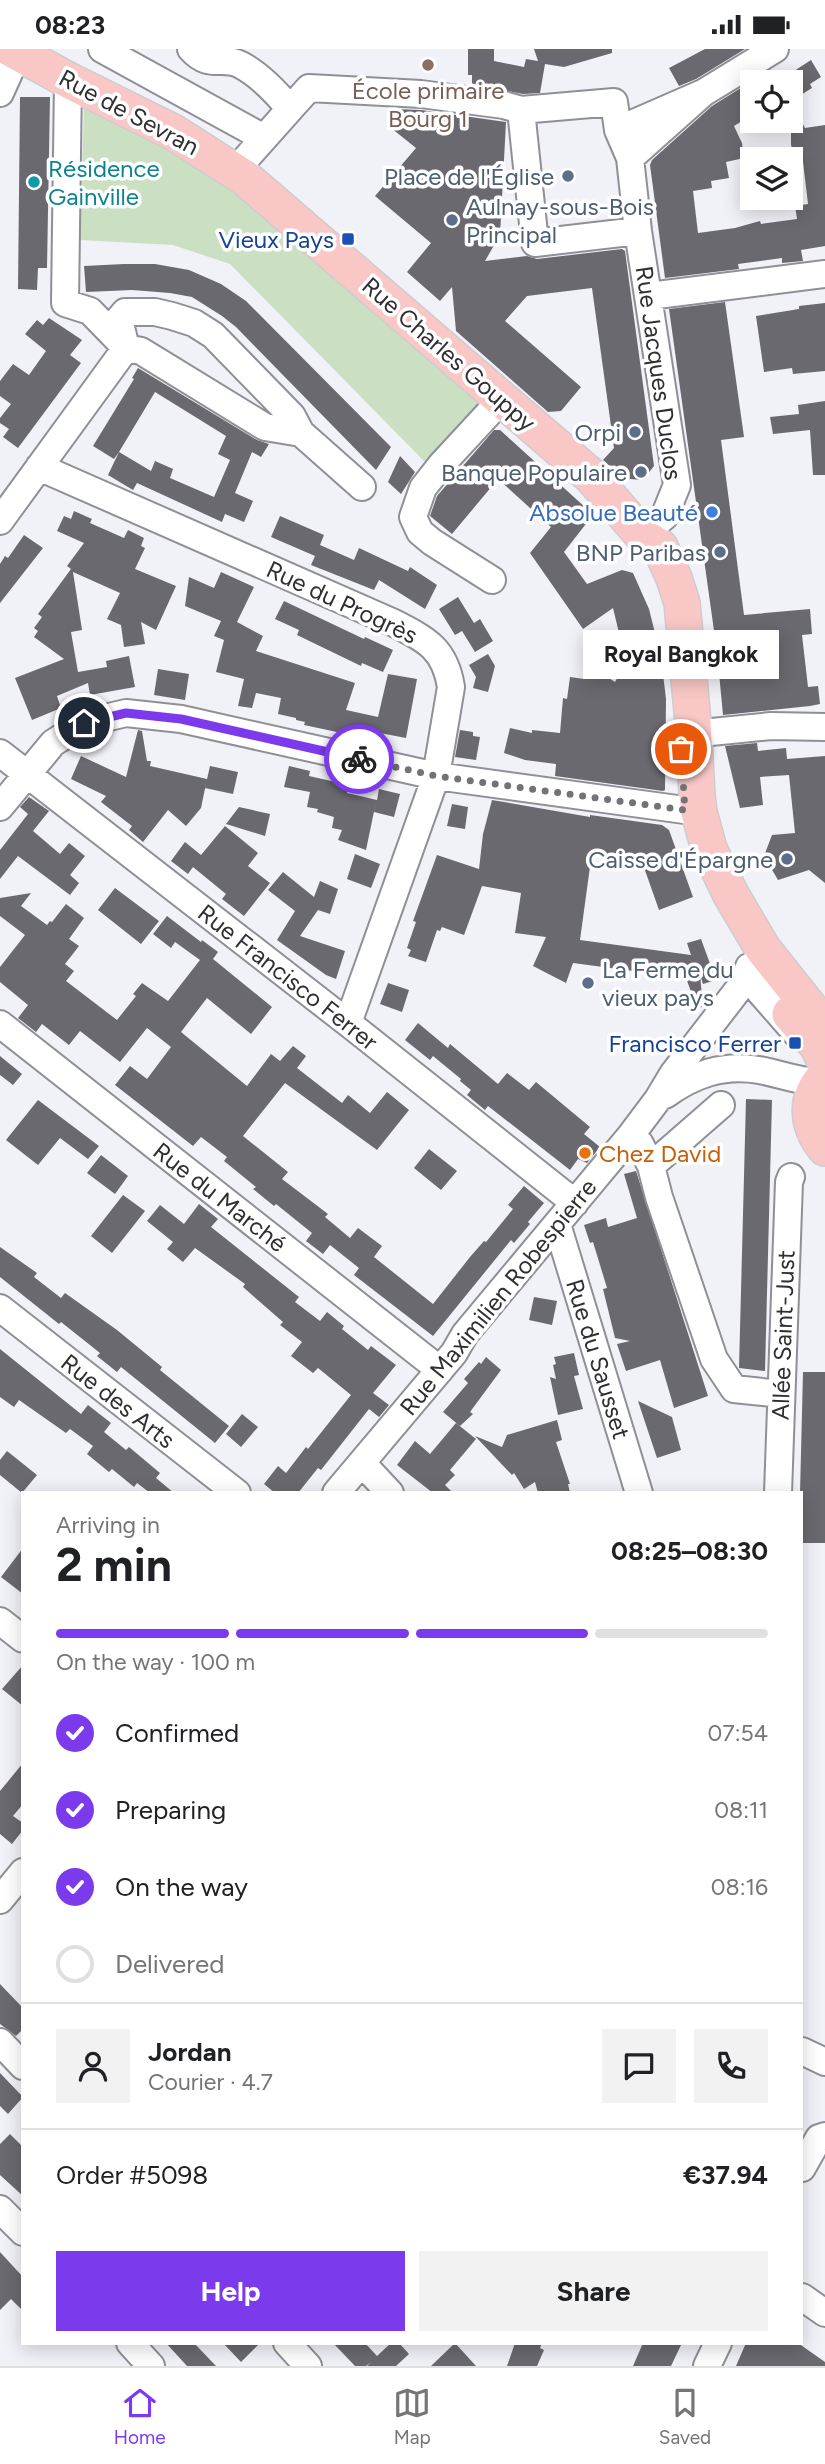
<!DOCTYPE html>
<html lang="en">
<head>
<meta charset="utf-8">
<style>
  :root { --surface:#fff; --page:#f2f2f2; --text:#202124; --muted:#757577; --line:#e0e0e0; --accent:#7c3aed }
  body { margin:0; font-family:Figtree,sans-serif; background:var(--page); color:var(--text); height:100vh; display:flex; flex-direction:column; font-size:26px; white-space:nowrap }
  * { box-sizing:border-box; margin:0 }
  p { font-size:23px; color:var(--muted) }
  .icon { flex:none; width:38px; height:38px; fill:none; stroke:currentColor; stroke-width:2; stroke-linecap:round; stroke-linejoin:round }
  .map { position:relative; flex:1; overflow:hidden }
  .side { position:absolute; left:21px; top:1442px; width:782px; height:854px; display:flex; flex-direction:column; background:var(--surface); border-radius:0px; box-shadow:0 4px 18px #0003 }
  .side>* { flex:none }
  .controls { position:absolute; left:740px; top:21px; display:grid; gap:14px }
  .controls a { display:grid; place-items:center; width:63px; height:63px; border-radius:0px; background:var(--surface); box-shadow:0 4px 18px #0003; font-size:35px }
  .pin { position:absolute; display:grid; place-items:center; width:60px; height:60px; color:#fff; margin:-30px; border:4px solid #fff; border-radius:50%; box-shadow:0 2px 7px #0007 }
  .courier { position:absolute; display:grid; place-items:center; width:70px; height:70px; margin:-35px; border:5px solid #7c3aed; border-radius:50%; background:#fff; color:#222; box-shadow:0 2px 9px #0007 }
  .bubble { position:absolute; height:49px; border-radius:0px; background:var(--surface); box-shadow:0 4px 18px #0003; font-size:23px; font-weight:700; line-height:49px; text-align:center }
  .headline em { font-style:normal; font-weight:700 }
  .headline div { display:flex; flex-direction:column-reverse }
  .headline { display:flex; align-items:center; justify-content:space-between; height:119px; padding:0 35px }
  h1 { font-size:46px; font-weight:700; line-height:52px }
  .bar { display:grid; grid-template-columns:repeat(4,1fr); gap:10px 7px; align-content:center; height:84px; padding:0 35px }
  .bar i { height:9px; border-radius:5px; background:var(--line) }
  .bar .on { background:var(--accent) }
  .bar p { grid-column:span 4 }
  .line { display:flex; align-items:center; gap:18px; padding:0 35px; border-top:2px solid var(--line) }
  .line div { flex:1 }
  .round { display:grid; place-items:center; flex:none; width:74px; height:74px; border-radius:0px; background:var(--page) }
  ol { padding:0 35px; list-style:none }
  li { display:flex; align-items:center; gap:21px; height:77px }
  li p { margin-inline-start:auto }
  li .icon { padding:7px; border-radius:50%; background:var(--accent); color:#fff; stroke-width:4 }
  li:last-child { color:var(--muted) }
  li i { width:38px; height:38px; border:4px solid var(--line); border-radius:50% }
  .button { display:flex; gap:14px; margin-top:auto; padding:14px 35px }
  .button a { flex:1; height:80px; border-radius:0px; background:var(--accent); color:#fff; font-size:28px; font-weight:700; line-height:80px; text-align:center }
  .button a+a { background:var(--page); color:var(--text) }
  .status { display:flex; justify-content:space-between; align-items:center; height:49px; padding:0 35px; background:var(--surface); direction:ltr }
  .status svg { height:19px; fill:currentColor }
  .menu { display:flex; justify-content:space-around; align-items:center; height:98px; border-top:2px solid var(--line); background:var(--surface); font-size:19px; color:var(--muted) }
  .menu a { display:grid; justify-items:center; gap:4px }
  .menu .on { color:var(--accent) }
  .map>svg:first-child { display:block }
  .green { fill:#cbdfc3 }
  .building { fill:#69696f; fill-rule:evenodd }
  .lines { fill:none; stroke-linecap:round; stroke-linejoin:round }
  .minor-casing { stroke:#8f8f96; stroke-width:30 }
  .major-casing { stroke:#cdcdce; stroke-width:38 }
  .minor { stroke:#fff; stroke-width:26 }
  .major { stroke:#fac7c7; stroke-width:35 }
  .done { stroke:#737377; stroke-width:7; stroke-dasharray:0 12.6 }
  .route { stroke:#7c3aed; stroke-width:9 }
  .education-dot { fill:#8d6e63; stroke:#fff; stroke-width:2.5 }
  .service-dot { fill:#5c6f8a; stroke:#fff; stroke-width:2.5 }
  .culture-dot { fill:#0f9aa8; stroke:#fff; stroke-width:2.5 }
  .transit-dot { fill:#1a4fb4; stroke:#fff; stroke-width:2.5 }
  .shop-dot { fill:#3f7fe0; stroke:#fff; stroke-width:2.5 }
  .food-dot { fill:#e8710a; stroke:#fff; stroke-width:2.5 }
  .labels { text-anchor:middle; dominant-baseline:central; stroke-width:7; stroke-linejoin:round; paint-order:stroke }
  .education-label { font-size:24px; fill:#785e54; stroke:#fff }
  .street-label { font-size:24px; fill:#2f2f32; stroke:#fff }
  .culture-label { font-size:24px; fill:#0d838f; stroke:#fff; text-anchor:start }
  .service-label { font-size:24px; fill:#4e5e75; stroke:#fff; text-anchor:end }
  .transit-label { font-size:24px; fill:#164399; stroke:#fff; text-anchor:end }
  .shop-label { font-size:24px; fill:#366cbe; stroke:#fff; text-anchor:end }
  .food-label { font-size:24px; fill:#c56008; stroke:#fff; text-anchor:start }
</style>
</head>
<body>
<div class="status"><b>08:23</b><svg viewBox="0 0 49 12"><path d="M0 12V9h3v3zM5 12V6h3v6zM10 12V3h3v9zM15 12V0h3v12zM26 1h20v11H26zM47 4h2v5h-2z"/></svg></div>
<div class="map">
<svg width="825" height="2317" viewBox="0 0 825 2317">
  <rect width="100%" height="100%" fill="#f1f1f8"/>
  <!-- green -->
  <path class="green" d="M84,58L217,115L482,350L427,415L230,215L173,196L80,191Z"/>
  <!-- building -->
  <path class="building" d="M468,0H494V12L524,18L526,10L538,12L534,0H612V4L564,18L545,15L540,44L523,45L472,35V26H468Z
    M705,0H745L696,30L679,37L669,19Z
    M811,11L821,28L810,35L812,39L791,52V24Z
    M752,32V66L734,77L742,94L744,109L726,113L729,129L711,132L712,139L693,142L698,184L735,179L760,172L761,175L797,170L795,157L808,155L802,104L794,105L791,96V53L805,79L825,76V197L801,201L803,212L782,214V209L738,215L739,220L665,229L650,116L652,111L712,57Z
    M20,48H50L47,219H38L37,241L18,240Z
    M392,60L421,61L506,73L500,186L485,212L527,207L537,210L622,200L625,202L654,417L643,431L630,430L627,432L603,411L614,399L592,239L527,247L505,272L581,338L561,362L548,363L456,282L452,238L440,252L407,223L431,194L375,147L416,99L391,79Z
    M124,215H155L189,221L221,235L246,252L391,398L376,421L236,278L222,267L192,248L170,244L132,241L86,243L84,217Z
    M725,253L744,388L721,391L744,566L810,560L812,585L802,586L808,638L818,637L820,655L810,657L723,666L717,603L669,260Z
    M825,254V322L793,325L792,319L764,323L756,267L799,260V257Z
    M49,269L82,291L70,306L81,314L18,399L3,388L9,380L0,374V369L11,355L0,347V332L13,315L29,326L46,302L25,285L37,271L43,276Z
    M138,319L257,391L269,395L261,408L252,403L235,444L253,452L244,473L225,465L222,473L137,434L133,441L108,426L119,403L114,410L93,397L134,330L132,329ZM155,343L226,387L218,405L230,411L214,448L170,429L173,420L155,412L151,422L119,403Z
    M825,352V426H813L810,381L773,385L770,368L799,365L798,356Z
    M494,381H500L586,459L589,471L564,503L587,535L622,521L633,524L649,560L661,608L666,650L665,741L663,742L555,727L556,715L525,711L504,704L510,679L532,684V681L560,684L563,649L567,650L570,628L584,630L586,615L615,633L626,613L613,559L583,580L530,504L551,478L498,430L452,485L430,467L437,447Z
    M400,407L415,423L401,445L388,433Z
    M74,462L92,470L90,474L124,489L128,481L144,489L141,497L145,499L135,520L176,537L156,581L141,573L145,595L124,598L121,576L107,570L120,544L73,523L82,581L71,583L78,623L107,618L106,612L129,607L135,638L90,646L88,634L57,647L61,659L32,671L15,629L64,610L34,588L38,582L34,579L42,568L38,565L71,520L67,517L84,494L57,482L64,467L71,470Z
    M280,467L324,486L320,496L354,511L359,499L408,522L410,518L437,536L425,560L379,531L374,541L311,516L315,507L271,488Z
    M24,486L43,499L0,554V515L5,507L8,509Z
    M221,523L254,538L237,573L263,587L256,602L355,634L346,661L378,668L388,625L417,630L406,689L380,684L379,692L304,676L305,673L296,671V669L278,665L281,649L256,644L252,659L238,657L244,630L216,623L224,591L214,587L221,572L185,557L189,528L214,539Z
    M458,548L474,574L480,570L493,592L475,603L462,582L455,586L439,560Z
    M284,552L364,590L365,588L393,601L383,623L362,614L361,617L297,586L299,581L275,570Z
    M488,605L495,617L488,643L473,639L476,628L469,616Z
    M158,620L189,625L185,651L154,646Z
    M138,681L142,682L147,712H151L150,717L207,730L201,759L186,777L168,761L143,793L129,781L132,777L101,753L106,747L71,730L81,707L126,728Z
    M460,681L473,683V687L480,688L476,711L455,708Z
    M757,694L758,702L786,699L787,710L825,707V834L809,821L778,831L764,807L772,786L795,784L789,726L760,728L763,756L740,759L725,697Z
    M210,717L238,723L233,745L205,739Z
    M289,717L310,722L309,727L349,736L347,744L377,751L379,740L400,745L394,768L374,763L376,753L366,801L338,791L342,781L332,779L334,768L317,763L318,760L307,758L310,743L284,738Z
    M29,748L49,762L33,782L60,805L69,794L85,807L70,826L79,834L70,846L18,807L0,830V801L28,765L20,758Z
    M492,751L590,768V766L662,776L669,781L693,848L659,861L641,810L592,803L580,891L691,906L687,894L701,890L716,931L703,935L700,926L703,958L697,959L686,929L573,914L566,934L533,917L546,888L515,884L521,844L482,837L464,886L442,878L440,882L437,881L426,913L408,907L411,901L407,899L416,873L413,872L437,806L479,820L483,785Z
    M452,755L468,758L465,780L447,777Z
    M239,758L270,765L265,787L226,775Z
    M225,777L258,804L248,817L270,834L244,867L222,850L226,845L193,818L188,825L171,812L185,793L201,806Z
    M355,805L380,815L371,839L347,830Z
    M283,823L314,848L320,832L338,840L330,865L318,861L300,887L345,902L336,930L326,926L277,891L295,862L268,841Z
    M115,839L159,872L141,895L98,861Z
    M31,844L21,857L47,876L50,872L52,873L66,855L84,869L69,890L79,897L65,915L74,922L66,932L117,971L136,947L133,945L142,934L168,952L200,911L175,893L171,899L153,885L167,867L201,893L202,891L218,903L213,910L272,958L251,985L207,949L181,983L247,1037L271,1005L280,1012L293,997L306,1007L297,1019L342,1054L348,1046L370,1064L387,1043L409,1061L377,1101L285,1034L243,1087L288,1123L282,1130L328,1165L325,1168L350,1189L358,1179L382,1197L374,1208L433,1255L470,1208L484,1192L486,1193L513,1160L508,1156L524,1137L544,1154L528,1173L530,1175L514,1194L511,1191L433,1287L354,1226L359,1219L330,1196L323,1205L306,1192L312,1184L276,1155L274,1157L253,1140L256,1138L224,1112L227,1108L201,1088L193,1097L115,1036L130,1017L147,1030L171,998L147,979L120,1013L80,982L69,996L42,975L36,983L18,969L28,956L0,933V918L25,886L0,867V849Z
    M388,934L409,941L402,963L380,955Z
    M418,974L448,999L450,995L498,1035L507,1024L529,1041L536,1033L590,1078L584,1085L600,1098L587,1114L578,1110L570,1121L488,1057L485,1061L467,1046L471,1041L460,1032L461,1030L433,1007L430,1011L405,991Z
    M0,1007L22,1025L13,1036L0,1026Z
    M746,1050L772,1051L765,1322L739,1319Z
    M38,1051L99,1097L88,1110L60,1089L38,1116L6,1091Z
    M429,1100L457,1122L441,1141L414,1119Z
    M101,1106L128,1127L115,1145L87,1124Z
    M636,1122L708,1347L674,1359L660,1311L626,1322L617,1295L630,1292L615,1289L603,1240L607,1239L593,1193L590,1194L584,1176L606,1169L608,1178L637,1169L624,1125Z
    M123,1146L145,1162L112,1204L91,1187Z
    M199,1155L218,1170L211,1178L299,1248L295,1253L320,1272L327,1263L344,1277L342,1280L368,1301L371,1297L396,1316L373,1344L389,1356L379,1368L369,1360L321,1421L318,1419L298,1444H275L264,1435L278,1417L286,1424L306,1398L308,1400L351,1346L318,1319L313,1324L291,1307L302,1293L280,1276L283,1273L243,1238L245,1235L195,1199L183,1213L167,1200L173,1193L147,1172L160,1156L184,1175Z
    M0,1198L37,1224L34,1228L61,1249L65,1244L117,1281L162,1318L160,1321L229,1377L215,1394L121,1318L117,1323L97,1307L100,1304L61,1273L59,1275L0,1228Z
    M534,1248L557,1252L552,1276L529,1271Z
    M0,1300L81,1365L88,1356L111,1374L104,1383L126,1401L129,1398L160,1424L156,1429L174,1444H150L137,1434L134,1438L112,1420L109,1423L87,1405L93,1397L70,1380L66,1384L19,1351L14,1358L0,1348Z
    M574,1304L579,1326L574,1327L583,1360L558,1366L550,1328L556,1330L553,1316L556,1315L554,1308Z
    M486,1308L501,1321L470,1363L473,1365L460,1377L443,1363L468,1334L464,1330L479,1313L481,1315Z
    M803,1323H825V1494H802L800,1444Z
    M638,1352L672,1368L681,1401L657,1409Z
    M242,1365L258,1378L241,1398L226,1385Z
    M557,1371L562,1391L556,1393L570,1435H568L570,1444H538L535,1433L524,1440L514,1424L512,1426L475,1387L502,1398L507,1386Z
    M456,1374L476,1390L450,1421L455,1426L445,1436L453,1444H433L397,1416L415,1392L430,1405Z
    M7,1402L37,1426L22,1444L0,1426V1411Z
    M23,1499V1545L1,1528Z
    M23,1616V1657L2,1640Z
    M23,1714V1755L13,1767L23,1774V1781L12,1795L0,1785V1742Z
    M0,1935L23,1959V1980L16,1987L0,1975Z
    M0,2024L23,2048L8,2065L0,2057Z
    M10,2085L23,2098V2147L0,2126V2095Z
    M0,2203L23,2228V2262L11,2250L0,2261Z
    M166,2294H194L216,2317H187Z
    M223,2294H260L241,2313Z
    M333,2294H365L377,2307L391,2294H399L409,2305L396,2317H367L371,2313L366,2317H355Z
    M455,2294L476,2317H431Z
    M515,2294H542L540,2299L544,2301L537,2317H507Z
    M643,2294H682L671,2317H633Z
    M746,2294H798L825,2313V2317H736Z"/>
  <g class="lines">
    <!-- minor casing -->
    <g class="minor-casing">
      <path id="minor" d="M102,0L264,89
        M191,0C210,21 222,6 241,16C260,26 276,43 290,60L234,123
        M68,31L65,254L90,262L125,298
        M0,44L18,4
        M703,44L775,0
        M290,60L309,39L421,45L504,56L521,61L614,53L618,81L630,109L638,182L677,436L664,468L642,485
        M521,61L535,194L638,182
        M618,81L703,44L630,109
        M649,247L825,225
        M126,299L119,270L125,263H155L172,267L194,274L213,286L292,367L301,384L362,438
        M126,299L141,302L265,378L301,384
        M39,418L394,574C427,591 445,600 451,638L436,727L348,974
        M0,472L126,299
        M492,531L432,493L420,483L413,468L423,439L441,416L501,351
        M681,686L771,677L825,678
        M0,704L348,974L575,1154
        M0,758L53,694L84,674L126,664L181,670L436,727L699,763
        M749,918L760,943L796,984
        M0,975L440,1321
        M665,1046C694,1025 723,1015 759,1021C781,1025 796,1032 819,1033
        M631,1086L640,1095L651,1117L659,1148L714,1310L734,1340L781,1345
        M651,1117L721,1056
        M557,1175L639,1444
        M0,1259L237,1444
        M362,1414L390,1444
        M336,1444L454,1304L465,1285L631,1086L658,1050L673,1025L744,933L749,918
        M778,1444L789,1133L791,1128
        M0,1572L23,1590
        M0,1851L23,1823
        M0,1993L23,2017
        M802,2002L825,2013
        M802,2119L819,2089L825,2087
        M0,2160L23,2183
        M802,2248L825,2264
        M130,2294L151,2317
        M287,2294L308,2317
        M707,2317L718,2294"/>
    </g>
    <!-- major casing -->
    <g class="major-casing">
      <path id="major" d="M11,0L68,31L173,83L245,129L591,427L645,489L660,498L674,529L682,554L693,673L697,746L699,763L709,800L730,844L763,900L825,978
        M790,965L817,996L825,1012
        M825,1027C804,1049 807,1077 825,1099"/>
    </g>
    <!-- minor -->
    <use href="#minor" class="minor"/>
    <!-- major -->
    <use href="#major" class="major"/>
  </g>
  <g class="lines">
    <!-- done -->
    <path class="done" d="M359,710L436,727L685,761L681,700"/>
    <!-- route -->
    <path class="route" d="M84,674L126,664L181,670L359,710"/>
  </g>
  <!-- markers -->
  <circle class="education-dot" cx="428" cy="16" r="7"/>
  <g class="service-dot">
    <circle cx="568" cy="127" r="7"/>
    <circle cx="452" cy="171" r="7"/>
    <circle cx="635" cy="383" r="7"/>
    <circle cx="641" cy="423" r="7"/>
    <circle cx="720" cy="503" r="7"/>
    <circle cx="787" cy="810" r="7"/>
    <circle cx="588" cy="934" r="7"/>
  </g>
  <circle class="culture-dot" cx="34" cy="133" r="7"/>
  <g class="transit-dot">
    <rect x="341" y="183" width="14" height="14" rx="3.5"/>
    <rect x="788" y="987" width="14" height="14" rx="3.5"/>
  </g>
  <circle class="shop-dot" cx="712" cy="463" r="7"/>
  <circle class="food-dot" cx="585" cy="1104" r="7"/>
  <g class="labels">
    <!-- education labels -->
    <g class="education-label">
      <text x="428" y="41">École primaire<tspan x="428" dy="28">Bourg 1</tspan></text>
    </g>
    <!-- street labels -->
    <g class="street-label">
      <text transform="translate(129 63) rotate(28)">Rue de Sevran</text>
      <text transform="translate(449 305) rotate(41)">Rue Charles Gouppy</text>
      <text transform="translate(659 324) rotate(82)">Rue Jacques Duclos</text>
      <text transform="translate(342 553) rotate(25)">Rue du Progrès</text>
      <text transform="translate(288 928) rotate(38)">Rue Francisco Ferrer</text>
      <text transform="translate(220 1148) rotate(38)">Rue du Marché</text>
      <text transform="translate(498 1248) rotate(-51)">Rue Maximilien Robespierre</text>
      <text transform="translate(783 1286) rotate(-88)">Allée Saint-Just</text>
      <text transform="translate(598 1310) rotate(73)">Rue du Sausset</text>
      <text transform="translate(118 1352) rotate(38)">Rue des Arts</text>
    </g>
    <!-- culture labels -->
    <g class="culture-label">
      <text x="48" y="119">Résidence<tspan x="48" dy="28">Gainville</tspan></text>
    </g>
    <!-- service labels -->
    <g class="service-label">
      <text x="554" y="127">Place de l'Église</text>
      <text x="466" y="157" text-anchor="start">Aulnay-sous-Bois<tspan x="466" dy="28">Principal</tspan></text>
      <text x="621" y="383">Orpi</text>
      <text x="627" y="423">Banque Populaire</text>
      <text x="706" y="503">BNP Paribas</text>
      <text x="773" y="810">Caisse d'Épargne</text>
      <text x="602" y="920" text-anchor="start">La Ferme du<tspan x="602" dy="28">vieux pays</tspan></text>
    </g>
    <!-- transit labels -->
    <g class="transit-label">
      <text x="334" y="190">Vieux Pays</text>
      <text x="781" y="994">Francisco Ferrer</text>
    </g>
    <!-- shop labels -->
    <g class="shop-label">
      <text x="698" y="463">Absolue Beauté</text>
    </g>
    <!-- food labels -->
    <g class="food-label">
      <text x="599" y="1104">Chez David</text>
    </g>
  </g>
</svg>
<div class="controls">
<a><svg class="icon" aria-label="locate" viewBox="0 0 24 24"><circle cx="12" cy="12" r="6"/><path d="M12 2v4M12 18v4M2 12h4M18 12h4"/></svg></a>
<a><svg class="icon" aria-label="layers" viewBox="0 0 24 24"><path d="M12 4l9 5-9 5-9-5zM3 14l9 5 9-5"/></svg></a>
</div>
<div class="pin" style="left:681px;top:700px;background:#ea580c"><svg class="icon" aria-label="bag" viewBox="0 0 24 24"><path d="M5 8h14l-1 12H6zM9 8a3 3 0 0 1 6 0"/></svg></div>
<div class="pin" style="left:84px;top:674px;background:#1f2937"><svg class="icon" aria-label="home" viewBox="0 0 24 24"><path d="M3 11l9-7 9 7M6 9v11h12V9"/></svg></div>
<div class="courier" style="left:359px;top:710px"><svg class="icon" aria-label="bike" viewBox="0 0 24 24"><circle cx="6" cy="16" r="4"/><circle cx="18" cy="16" r="4"/><path d="M6 16l4-8h5l3 8M10 8l3 8H6M13 5h3"/></svg></div>
<div class="bubble" style="left:583px;top:581px;width:196px">Royal Bangkok</div>
<section class="side">
<div class="headline"><div><h1>2 min</h1><p>Arriving in</p></div><em>08:25–08:30</em></div>
<div class="bar"><i class="on"></i><i class="on"></i><i class="on"></i><i></i><p>On the way · 100 m</p></div>
<ol>
<li><svg class="icon" aria-label="check" viewBox="0 0 24 24"><path d="M5 12l5 5 9-10"/></svg>Confirmed<p>07:54</p></li>
<li><svg class="icon" aria-label="check" viewBox="0 0 24 24"><path d="M5 12l5 5 9-10"/></svg>Preparing<p>08:11</p></li>
<li><svg class="icon" aria-label="check" viewBox="0 0 24 24"><path d="M5 12l5 5 9-10"/></svg>On the way<p>08:16</p></li>
<li><i></i>Delivered</li>
</ol>
<div class="line" style="height:126px"><a class="round"><svg class="icon" aria-label="person" viewBox="0 0 24 24"><circle cx="12" cy="8" r="4"/><path d="M4 21q1-7 8-7t8 7"/></svg></a><div><b>Jordan</b><p>Courier · 4.7</p></div><a class="round"><svg class="icon" aria-label="chat" viewBox="0 0 24 24"><path d="M4 5h16v11H9l-5 4z"/></svg></a><a class="round"><svg class="icon" aria-label="phone" viewBox="0 0 24 24"><path d="M5 4h4l2 5-3 2q2 4 5 5l2-3 5 2v4C11 20 4 13 5 4z"/></svg></a></div>
<div class="line" style="height:91px"><div>Order #5098</div><b>€37.94</b></div>
<div class="button"><a>Help</a><a>Share</a></div>
</section>
</div>
<nav class="menu">
<a class="on"><svg class="icon" aria-label="home" viewBox="0 0 24 24"><path d="M3 11l9-7 9 7M6 9v11h12V9"/></svg>Home</a>
<a><svg class="icon" aria-label="map" viewBox="0 0 24 24"><path d="M3 6l6-2 6 2 6-2v14l-6 2-6-2-6 2zM9 4v14M15 6v14"/></svg>Map</a>
<a><svg class="icon" aria-label="saved" viewBox="0 0 24 24"><path d="M7 4h10v16l-5-4-5 4z"/></svg>Saved</a>
</nav>
</body>
</html>
